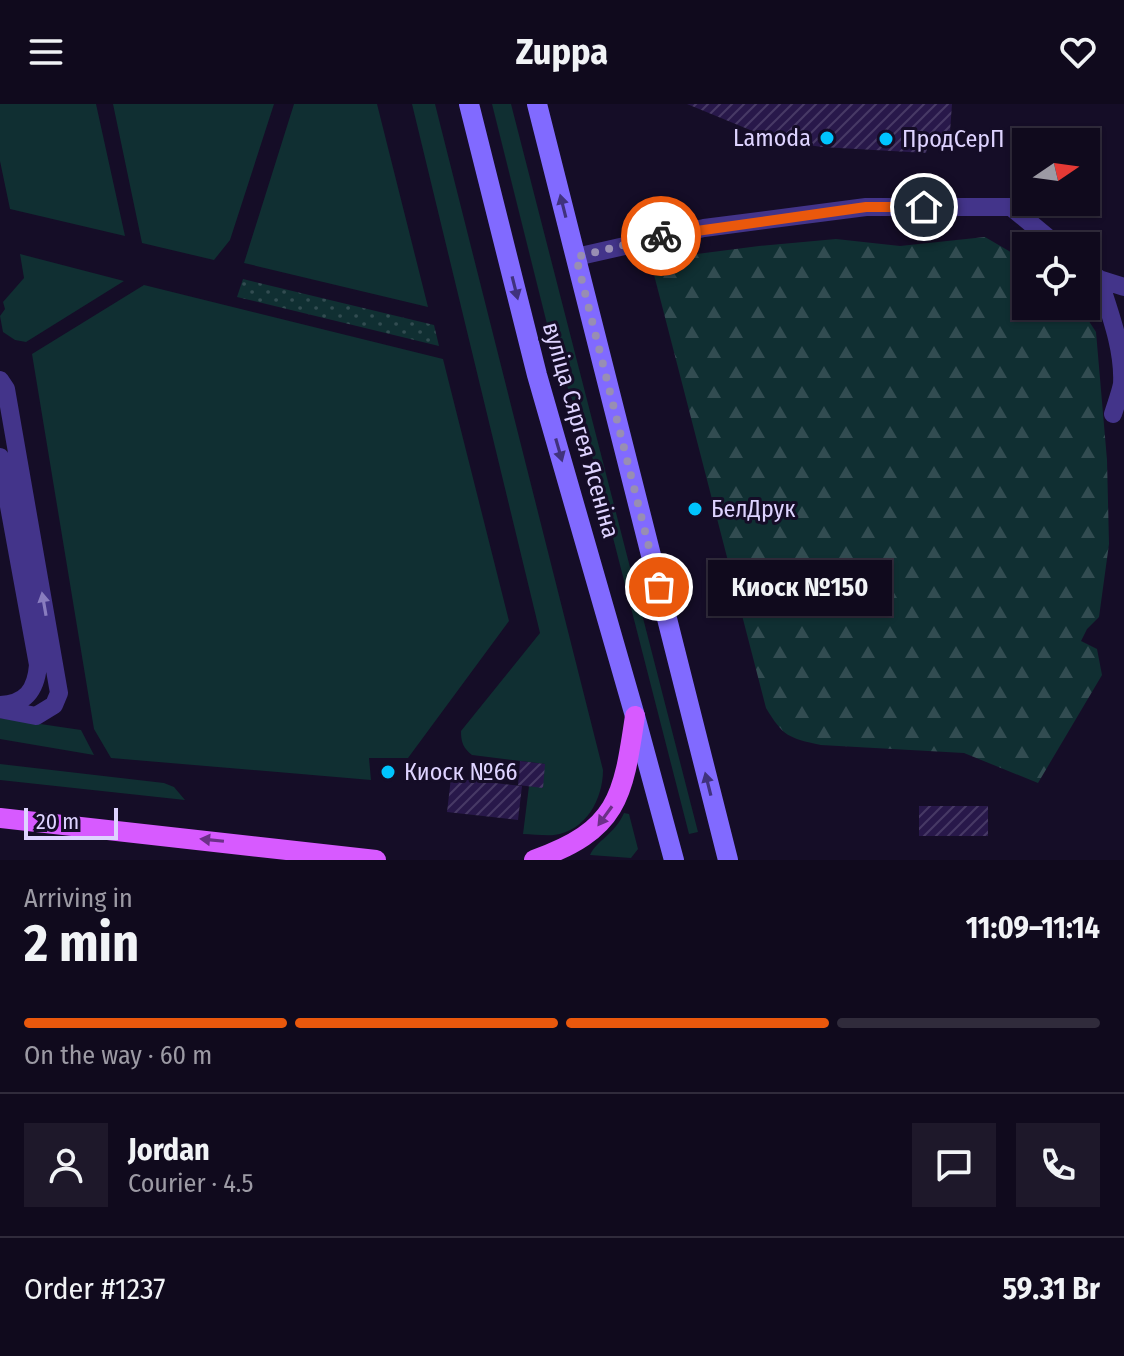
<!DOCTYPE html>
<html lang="en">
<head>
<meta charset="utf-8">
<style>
  :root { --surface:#100a1d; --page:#1e182a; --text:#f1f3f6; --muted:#9c9aa4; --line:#302b3b; --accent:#ea580c }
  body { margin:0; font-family:"Fira Sans Condensed",sans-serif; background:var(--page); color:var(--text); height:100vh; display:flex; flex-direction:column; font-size:30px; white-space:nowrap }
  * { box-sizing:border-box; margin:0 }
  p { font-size:26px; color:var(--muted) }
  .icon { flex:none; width:44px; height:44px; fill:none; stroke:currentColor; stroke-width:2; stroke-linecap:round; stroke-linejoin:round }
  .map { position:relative; height:756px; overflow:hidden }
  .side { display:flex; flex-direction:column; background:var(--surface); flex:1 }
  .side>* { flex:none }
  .needle { width:52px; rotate:77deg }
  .buttons { position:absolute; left:1012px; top:24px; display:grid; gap:16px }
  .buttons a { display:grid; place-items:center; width:88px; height:88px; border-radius:0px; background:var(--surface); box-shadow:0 2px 6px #0004,0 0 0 2px var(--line); font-size:40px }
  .scale { position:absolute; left:24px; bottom:20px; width:94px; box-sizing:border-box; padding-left:8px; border:4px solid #ded3ff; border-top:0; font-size:22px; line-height:28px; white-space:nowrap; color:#ded3ff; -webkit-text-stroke:6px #150d27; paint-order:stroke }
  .pin { position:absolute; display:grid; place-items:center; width:68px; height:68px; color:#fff; margin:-34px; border:4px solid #fff; border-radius:50%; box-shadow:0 2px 8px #0007 }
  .courier { position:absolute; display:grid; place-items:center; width:80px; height:80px; margin:-40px; border:6px solid #ea580c; border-radius:50%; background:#fff; color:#222; box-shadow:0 2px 10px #0007 }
  .bubble { position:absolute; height:56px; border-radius:0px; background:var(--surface); box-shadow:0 2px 6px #0004,0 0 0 2px var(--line); font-size:26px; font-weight:700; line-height:56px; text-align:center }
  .headline em { font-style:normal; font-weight:700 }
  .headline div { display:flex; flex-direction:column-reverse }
  .headline { display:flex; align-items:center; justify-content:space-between; height:136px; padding:0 24px }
  h1 { font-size:52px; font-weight:700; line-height:60px }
  .bar { display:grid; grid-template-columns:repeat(4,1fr); gap:12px 8px; align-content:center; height:96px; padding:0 24px }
  .bar i { height:10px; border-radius:6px; background:var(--line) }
  .bar .selected { background:var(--accent) }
  .bar p { grid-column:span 4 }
  .line { display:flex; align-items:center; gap:20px; padding:0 24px; border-top:2px solid var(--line) }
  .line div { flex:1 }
  .round { display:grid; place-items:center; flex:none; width:84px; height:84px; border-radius:0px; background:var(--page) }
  header { display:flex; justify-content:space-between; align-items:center; height:104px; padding:0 24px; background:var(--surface); font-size:36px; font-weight:700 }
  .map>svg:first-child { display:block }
  .green { fill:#102f32 }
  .forest { fill:url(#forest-firs) }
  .park { fill:url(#park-dots) }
  .building { fill:url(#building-hatch) }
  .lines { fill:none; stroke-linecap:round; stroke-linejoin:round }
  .service { stroke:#43348a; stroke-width:18 }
  .secondary { stroke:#816aff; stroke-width:20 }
  .primary { stroke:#d75aff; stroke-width:20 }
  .oneway { fill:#40327d }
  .oneway2 { fill:#897cbf }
  .oneway3 { fill:#6c3088 }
  .done { stroke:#988eb3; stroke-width:8; stroke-dasharray:0 14.4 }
  .route { stroke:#ea580c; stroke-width:10 }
  .poi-dot { fill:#00c4fe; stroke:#150d27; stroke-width:3 }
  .labels { text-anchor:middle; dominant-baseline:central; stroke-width:6; stroke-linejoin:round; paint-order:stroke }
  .poi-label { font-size:24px; fill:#ded3ff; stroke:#150d27; text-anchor:start }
  .street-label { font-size:24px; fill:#ded3ff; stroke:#150d27 }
</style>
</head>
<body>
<header><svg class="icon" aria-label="menu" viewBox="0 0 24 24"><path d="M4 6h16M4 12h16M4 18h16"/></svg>Zuppa<svg class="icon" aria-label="heart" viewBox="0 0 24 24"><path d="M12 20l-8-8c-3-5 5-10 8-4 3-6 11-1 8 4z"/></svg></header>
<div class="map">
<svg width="1124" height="756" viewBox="0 0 1124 756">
  <defs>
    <pattern id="forest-firs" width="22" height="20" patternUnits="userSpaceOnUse" patternTransform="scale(2)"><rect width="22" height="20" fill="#102f32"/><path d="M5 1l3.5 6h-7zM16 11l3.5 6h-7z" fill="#324c51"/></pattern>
    <pattern id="park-dots" width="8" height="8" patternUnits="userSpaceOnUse" patternTransform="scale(2)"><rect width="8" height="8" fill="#102f32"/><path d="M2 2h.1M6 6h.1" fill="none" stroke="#324c51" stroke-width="1.8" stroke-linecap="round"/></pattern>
    <pattern id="building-hatch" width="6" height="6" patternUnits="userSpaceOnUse" patternTransform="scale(2)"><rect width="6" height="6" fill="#28184a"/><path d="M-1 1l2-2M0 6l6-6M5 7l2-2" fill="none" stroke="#473965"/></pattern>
  </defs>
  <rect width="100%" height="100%" fill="#150d27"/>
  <!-- green -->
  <path class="green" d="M0,0H96L125,132L10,105L0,57Z
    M113,0H274L230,136L214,156L142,139Z
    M294,0H377L428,203L244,159Z
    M412,0H435L603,666C603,695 586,727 554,731C544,732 533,730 523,730L529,682L545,660L472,651C463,644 461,638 461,627L540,529Z
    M492,0H511L698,728L689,730L590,344L553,244Z
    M20,150L124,177L26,238L15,236L3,228L0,212L5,205L3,198L24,174Z
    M144,181L443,255L509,517L408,654H369L371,676L111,654L94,625L32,250Z
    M0,614L81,626L94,651L0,635Z
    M0,660L164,679L174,683L185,696L0,676Z
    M624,709L629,710L638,745L631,754L590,751C596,737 615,730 624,709Z"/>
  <!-- forest -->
  <path class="forest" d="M985,133L1026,157V202H1079L1096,228L1107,356L1109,440L1099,513L1087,525L1081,537L1097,545L1102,571L1038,679L964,649L821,641C788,634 783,632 766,604L652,163L658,155L759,142L836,135L900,142Z"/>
  <!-- park -->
  <path class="park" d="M243,175L434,221L439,242L237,193Z"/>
  <!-- building -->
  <path class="building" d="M687,0H952L949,42L928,41L926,49L822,43L774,36Z
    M520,657L545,660L543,684L518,681Z
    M451,674L522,682L518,716L447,708Z
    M919,702H988V732H919Z"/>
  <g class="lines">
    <!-- service -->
    <path class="service" d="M576,153L704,124L866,103H1011L1058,142
      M1086,165L1099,175L1124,183
      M1099,175C1109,207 1124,245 1122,280C1120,290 1116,300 1113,310
      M0,276L6,285L59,589L54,601L36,612L0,605
      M0,353L38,561C36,586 26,600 0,601"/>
    <!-- secondary -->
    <path class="secondary" d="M469,0L537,271L635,612L674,756
      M537,0L728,756"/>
    <!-- primary -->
    <path class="primary" d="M0,714L376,756
      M534,756C618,726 623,694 635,612"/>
  </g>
  <!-- one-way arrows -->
  <defs><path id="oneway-solid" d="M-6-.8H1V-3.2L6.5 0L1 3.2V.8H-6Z" transform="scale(2)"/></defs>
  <g class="oneway">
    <use href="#oneway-solid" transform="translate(563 102) rotate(-104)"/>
    <use href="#oneway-solid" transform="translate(515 184) rotate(76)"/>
    <use href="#oneway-solid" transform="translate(559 346) rotate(74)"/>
    <use href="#oneway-solid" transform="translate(708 680) rotate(-104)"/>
  </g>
  <use class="oneway2" href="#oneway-solid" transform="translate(44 500) rotate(-100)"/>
  <g class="oneway3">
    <use href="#oneway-solid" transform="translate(605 712) rotate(126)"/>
    <use href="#oneway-solid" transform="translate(212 736) rotate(-174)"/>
  </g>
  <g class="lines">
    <!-- done -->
    <path class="done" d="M659,483L576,153L661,132"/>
    <!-- route -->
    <path class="route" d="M661,132L866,103H924"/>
  </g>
  <!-- markers -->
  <g class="poi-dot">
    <circle cx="827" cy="34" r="8"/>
    <circle cx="886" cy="35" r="8"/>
    <circle cx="695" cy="405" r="8"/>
    <circle cx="388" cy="668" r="8"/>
  </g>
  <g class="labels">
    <!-- poi labels -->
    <g class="poi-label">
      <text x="811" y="34" text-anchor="end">Lamoda</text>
      <text x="902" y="35">ПродСерП</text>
      <text x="711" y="405">БелДрук</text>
      <text x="404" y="668">Киоск №66</text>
    </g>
    <!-- street labels -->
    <g class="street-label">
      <text transform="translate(581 326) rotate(74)">вуліца Сяргея Ясеніна</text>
    </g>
  </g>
</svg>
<div class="buttons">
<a><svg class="needle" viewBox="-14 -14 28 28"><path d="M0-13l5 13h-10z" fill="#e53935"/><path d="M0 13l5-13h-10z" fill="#9c9aa4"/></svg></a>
<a><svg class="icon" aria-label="locate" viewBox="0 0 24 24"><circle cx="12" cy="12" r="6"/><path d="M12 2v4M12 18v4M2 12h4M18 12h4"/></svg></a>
</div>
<div class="scale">20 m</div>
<div class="pin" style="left:659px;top:483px;background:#ea580c"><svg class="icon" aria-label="bag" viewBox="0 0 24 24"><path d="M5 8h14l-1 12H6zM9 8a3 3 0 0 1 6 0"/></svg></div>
<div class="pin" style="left:924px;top:103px;background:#1f2937"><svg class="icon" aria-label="home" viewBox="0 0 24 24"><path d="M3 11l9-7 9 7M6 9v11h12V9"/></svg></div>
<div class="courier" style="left:661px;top:132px"><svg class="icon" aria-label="bike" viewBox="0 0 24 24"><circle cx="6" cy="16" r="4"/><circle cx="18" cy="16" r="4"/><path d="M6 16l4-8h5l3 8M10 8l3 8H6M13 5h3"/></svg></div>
<div class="bubble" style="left:708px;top:456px;width:184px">Киоск №150</div>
</div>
<section class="side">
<div class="headline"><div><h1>2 min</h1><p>Arriving in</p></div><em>11:09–11:14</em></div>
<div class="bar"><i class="selected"></i><i class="selected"></i><i class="selected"></i><i></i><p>On the way · 60 m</p></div>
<div class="line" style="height:144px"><a class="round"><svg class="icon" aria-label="person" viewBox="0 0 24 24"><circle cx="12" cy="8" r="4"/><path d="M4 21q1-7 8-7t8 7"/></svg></a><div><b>Jordan</b><p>Courier · 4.5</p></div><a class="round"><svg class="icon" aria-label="chat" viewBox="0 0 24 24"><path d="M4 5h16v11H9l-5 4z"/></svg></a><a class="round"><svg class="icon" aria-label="phone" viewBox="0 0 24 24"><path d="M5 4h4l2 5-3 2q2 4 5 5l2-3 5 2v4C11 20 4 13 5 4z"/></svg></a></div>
<div class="line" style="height:104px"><div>Order #1237</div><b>59.31 Br</b></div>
</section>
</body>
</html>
